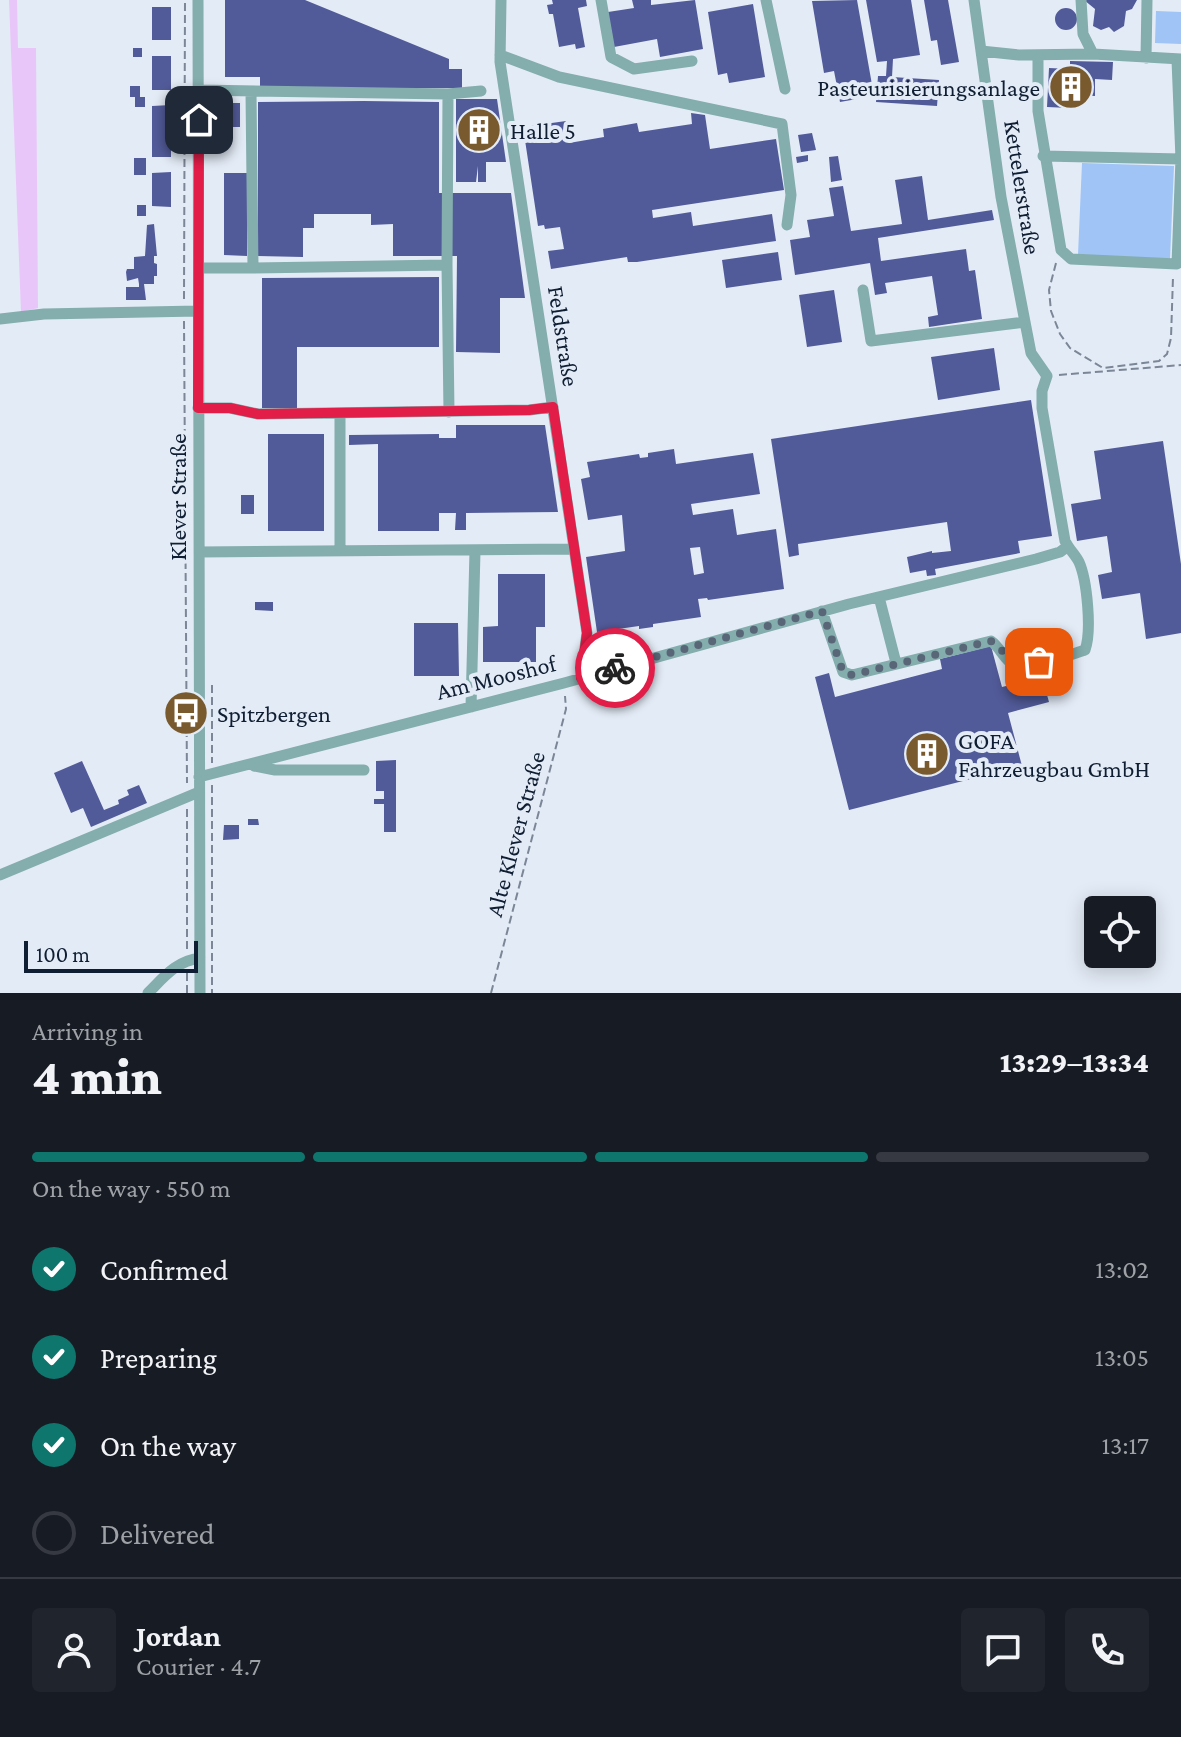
<!DOCTYPE html>
<html lang="en">
<head>
<meta charset="utf-8">
<style>
  :root { --surface:#171b24; --page:#20242c; --text:#f1f3f6; --muted:#9ea1a6; --line:#363941; --accent:#0f766e }
  body { margin:0; font-family:"Crimson Pro",serif; background:var(--page); color:var(--text); height:100vh; display:flex; flex-direction:column; font-size:30px; white-space:nowrap }
  * { box-sizing:border-box; margin:0 }
  p { font-size:26px; color:var(--muted) }
  .icon { flex:none; width:44px; height:44px; fill:none; stroke:currentColor; stroke-width:2; stroke-linecap:round; stroke-linejoin:round }
  .map { position:relative; height:993px; overflow:hidden }
  .side { display:flex; flex-direction:column; background:var(--surface); flex:1 }
  .side>* { flex:none }
  .fabs { position:absolute; left:1084px; top:896px; display:grid; gap:16px }
  .fabs a { display:grid; place-items:center; width:72px; height:72px; border-radius:8px; background:var(--surface); box-shadow:0 4px 20px #0003; font-size:40px }
  .scale { position:absolute; left:24px; bottom:20px; width:174px; box-sizing:border-box; padding-left:8px; border:4px solid #0f1e32; border-top:0; font-size:22px; line-height:28px; white-space:nowrap; color:#0f1e32; -webkit-text-stroke:6px #e3ebf6; paint-order:stroke }
  .pin { position:absolute; display:grid; place-items:center; width:68px; height:68px; color:#fff; margin:-34px; border-radius:16px; box-shadow:0 4px 12px #0006 }
  .courier { position:absolute; display:grid; place-items:center; width:80px; height:80px; margin:-40px; border:6px solid #e11d48; border-radius:50%; background:#fff; color:#222; box-shadow:0 2px 10px #0007 }
  .headline em { font-style:normal; font-weight:800 }
  .headline div { display:flex; flex-direction:column-reverse }
  .headline { display:flex; align-items:center; justify-content:space-between; height:136px; padding:0 32px }
  h1 { font-size:52px; font-weight:800; line-height:60px }
  .bar { display:grid; grid-template-columns:repeat(4,1fr); gap:12px 8px; align-content:center; height:96px; padding:0 32px }
  .bar i { height:10px; border-radius:6px; background:var(--line) }
  .bar .on { background:var(--accent) }
  .bar p { grid-column:span 4 }
  .line { display:flex; align-items:center; gap:20px; padding:0 32px; border-top:2px solid var(--line) }
  .line div { flex:1 }
  .round { display:grid; place-items:center; flex:none; width:84px; height:84px; border-radius:8px; background:var(--page) }
  ol { padding:0 32px; list-style:none }
  li { display:flex; align-items:center; gap:24px; height:88px }
  li p { margin-inline-start:auto }
  li .icon { padding:8px; border-radius:50%; background:var(--accent); color:#fff; stroke-width:4 }
  li:last-child { color:var(--muted) }
  li i { width:44px; height:44px; border:4px solid var(--line); border-radius:50% }
  .map>svg:first-child { display:block }
  .green { fill:#e9c6f9 }
  .water { fill:#9fc4f5 }
  .building { fill:#525b99; fill-rule:evenodd }
  .lines { fill:none; stroke-linecap:round; stroke-linejoin:round }
  .path { stroke:#7b8696; stroke-width:2; stroke-dasharray:8 4; stroke-linecap:butt }
  .minor { stroke:#84adad; stroke-width:11 }
  .done { stroke:#596677; stroke-width:8; stroke-dasharray:0 14.4 }
  .route { stroke:#e11d48; stroke-width:10 }
  .labels { text-anchor:middle; dominant-baseline:central; stroke-width:8; stroke-linejoin:round; paint-order:stroke }
  .poi-label { font-size:24px; fill:#0f1e32; stroke:#e3ebf6; text-anchor:start }
  .street-label { font-size:24px; fill:#0f1e32; stroke:#e3ebf6 }
</style>
</head>
<body>
<div class="map">
<svg width="1181" height="993" viewBox="0 0 1181 993">
  <rect width="100%" height="100%" fill="#e3ebf6"/>
  <!-- green -->
  <path class="green" d="M9,0H17L18,48H36L38,308L21,312Z"/>
  <!-- water -->
  <path class="water" d="M1156,11L1181,12V44L1155,43Z
    M1082,163L1174,166L1170,259L1078,255Z"/>
  <!-- building -->
  <path class="building" d="M225,0H305L449,59V69H462V88L260,89V77H225Z
    M552,0H586L587,6L578,8L585,47L576,49L575,44L559,47L553,14H549L547,5L553,4Z
    M632,0H651V5L695,0L703,49L660,57L657,39L614,47L608,12L634,8Z
    M857,0L874,96L840,102L834,71L824,73L812,1Z
    M866,0H911L920,55L893,59L892,77L939,80L937,106L876,102L878,76H886L887,61L877,62Z
    M924,0H948L959,62L941,65L937,40L931,41Z
    M1084,0H1137L1132,9L1126,11L1124,26L1114,32L1109,27L1101,30L1093,26L1095,9Z
    M753,4L765,77L729,83L727,73L718,75L708,12Z
    M152,7H171V40H152Z
    M1055 19a11 11 0 1 1 22 0a11 11 0 1 1-22 0Z
    M133,48H142V57H133Z
    M152,56H171V90H152Z
    M1070,61L1113,62L1112,80L1095,79V96L1070,95L1069,108L1047,107L1049,68L1070,69Z
    M130,86H140V97H145V107H135V97H130Z
    M456,99H497L506,162H486V182H478V166L476,182H456Z
    M364,101L439,102V193H511L525,298H500V353L456,352L457,256H393V224L371,225V214H314V228H303V257L258,256V102Z
    M225,103H240V127H225Z
    M171,105V157H152V106Z
    M691,113L705,115L710,149L776,139L784,190L652,210L653,218L691,212L693,226L772,214L776,241L637,262H628L627,257L551,269L548,251L564,249L560,227L545,229L544,225L538,226L523,127L566,121L569,143L604,137L603,129L637,123L639,132L692,124Z
    M812,133L816,150L801,152L798,135Z
    M808,155V161L797,163L796,157Z
    M838,156L842,180L831,182L829,157Z
    M134,158H146V175H134Z
    M171,172V207L152,206V173Z
    M224,173H247V256L224,255Z
    M922,176L928,220L992,210L994,220L878,238L881,261L966,249L969,271L975,270L982,319L929,327L928,317L938,315L932,276L885,283L887,293L875,295L870,263L795,275L790,240L810,237L807,220L834,216L829,188L843,186L851,231L902,224L895,180Z
    M137,205H146V216H137Z
    M154,224L157,256H154V263L157,264V276H154V284H144L146,300H126V287H139V284L138,278L127,281L126,272L127,269H134V257L145,256L147,225Z
    M778,252L782,280L726,288L722,260Z
    M439,277V347H297V408H262V278Z
    M834,290L842,342L807,347L799,295Z
    M994,348L1000,390L938,400L931,357Z
    M1031,400L1052,536L1018,541L1020,553L935,569L936,575L927,576L926,570L910,573L907,557L932,551V553L951,551L947,522L798,544L799,555L789,557L771,439Z
    M456,425H545L558,512L466,513V530H455L456,513H439V531H378V444L349,445V435L439,434V438H456Z
    M268,434H324V531H268Z
    M1163,441L1181,564V633L1146,639L1140,593L1102,599L1098,575L1112,572L1107,536L1077,541L1071,504L1101,499L1094,451Z
    M674,449L676,464L753,453L760,494L691,504L693,515L733,509L737,535L776,529L784,589L708,600L707,598L698,599L701,617L653,624V627L639,629V626L597,632L586,557L625,551L622,515L588,520L581,479L590,477L587,462L639,454L640,458L648,457V453ZM700,547L704,573L694,575L690,548Z
    M241,495H254V514H241Z
    M498,574H545V627H536V662H483V627L498,626Z
    M255,602H273V611L255,610Z
    M414,623H458L459,676H414Z
    M991,646L1002,687L1042,677L1049,702L1008,713L1022,766L849,810L815,677L829,673L835,697L942,669L940,659Z
    M396,760V832H384V804H374V799H384V791H376V761Z
    M82,761L104,810L119,804L118,800L129,795L127,790L139,785L147,803L91,827L83,808L71,813L54,773Z
    M248,819H258L259,825H248Z
    M224,825H239V839L223,840Z"/>
  <g class="lines">
    <!-- path -->
    <path class="path" d="M1056,263L1049,290L1051,311L1060,334L1070,348L1103,368L1159,361L1167,354L1171,338L1173,277
      M184,299L185,0
      M184,321L187,783
      M1059,375L1181,365
      M212,685V763
      M212,785V993
      M187,809V951
      M187,993V973
      M491,993L566,709L565,696"/>
    <!-- minor -->
    <path class="minor" d="M198,0L200,993
      M501,0L500,62L587,633L581,678
      M601,0L611,57L634,69L692,61
      M766,0L785,89
      M1081,0L1083,34L1093,54
      M981,51L1019,55L1093,54L1181,59
      M500,55L559,77L782,124L791,195L787,225
      M1038,55V111L1061,250L1071,259L1177,264L1181,159L1177,60
      M1146,58L1147,0
      M199,90L448,94
      M251,93L253,268L447,265
      M1043,156L1181,159
      M199,268H253
      M863,290L871,341L1025,322
      M0,319L44,314L198,311
      M198,408H230L258,414L529,410L553,407
      M449,412L447,265L448,94L481,91
      M340,551V413
      M199,552L574,549
      M879,597L896,663
      M822,611L843,672L852,675L991,641C1000,647 1004,660 1014,665C1027,671 1072,654 1085,650C1092,631 1087,580 1079,562C1076,556 1071,551 1068,546
      M471,707L475,551
      M254,766L275,770H364
      M199,777L564,683L849,604L1036,559L1060,552L1068,546L1065,541L1042,408V391L1047,376L1031,353L1025,322L1001,197L974,0
      M0,875L199,792
      M148,993C164,977 176,961 200,958"/>
  </g>
  <g class="lines">
    <!-- done -->
    <path class="done" d="M615,668L822,611L843,672L852,675L991,641C1014,657 1005,669 1039,662"/>
    <!-- route -->
    <path class="route" d="M199,120L198,408H230L258,414L529,410L553,407L587,633L581,678L615,668"/>
  </g>
  <!-- icons -->
  <defs>
    <g id="building-disc" transform="scale(2.3)"><circle r="9.5" fill="#785a2e" stroke="#e3ebf6"/><path d="M-4-6H4V6H1V3H-1V6H-4ZM-2.5-4.3h1.7v1.8h-1.7ZM.8-4.3h1.7v1.8H.8ZM-2.5-1h1.7V.8h-1.7ZM.8-1h1.7V.8H.8Z" fill="#fff"/></g>
    <g id="bus-disc" transform="scale(2.3)"><circle r="9.5" fill="#785a2e" stroke="#e3ebf6"/><path d="M-5-6H5V4H4V6H2V4H-2V6H-4V4H-5ZM-3.5-4V0h7V-4ZM-3.5 1.2v1.5H-2V1.2ZM2 1.2v1.5H3.5V1.2Z" fill="#fff"/></g>
  </defs>
  <g fill-rule="evenodd">
    <use href="#building-disc" x="1071" y="87"/>
    <use href="#building-disc" x="479" y="130"/>
    <use href="#bus-disc" x="186" y="713"/>
    <use href="#building-disc" x="927" y="754"/>
  </g>
  <g class="labels">
    <!-- poi labels -->
    <g class="poi-label">
      <text x="1040" y="87" text-anchor="end">Pasteurisierungsanlage</text>
      <text x="510" y="130">Halle 5</text>
      <text x="217" y="713">Spitzbergen</text>
      <text x="958" y="740">GOFA<tspan x="958" dy="28">Fahrzeugbau GmbH</tspan></text>
    </g>
    <!-- street labels -->
    <g class="street-label">
      <text transform="translate(1023 187) rotate(81)">Kettelerstraße</text>
      <text transform="translate(564 336) rotate(81)">Feldstraße</text>
      <text transform="translate(177 497) rotate(-90)">Klever Straße</text>
      <text transform="translate(496 677) rotate(-14)">Am Mooshof</text>
      <text transform="translate(515 834) rotate(-75)">Alte Klever Straße</text>
    </g>
  </g>
</svg>
<div class="fabs">
<a><svg class="icon" aria-label="locate" viewBox="0 0 24 24"><circle cx="12" cy="12" r="6"/><path d="M12 2v4M12 18v4M2 12h4M18 12h4"/></svg></a>
</div>
<div class="scale">100 m</div>
<div class="pin" style="left:1039px;top:662px;background:#ea580c"><svg class="icon" aria-label="bag" viewBox="0 0 24 24"><path d="M5 8h14l-1 12H6zM9 8a3 3 0 0 1 6 0"/></svg></div>
<div class="pin" style="left:199px;top:120px;background:#1f2937"><svg class="icon" aria-label="home" viewBox="0 0 24 24"><path d="M3 11l9-7 9 7M6 9v11h12V9"/></svg></div>
<div class="courier" style="left:615px;top:668px"><svg class="icon" aria-label="bike" viewBox="0 0 24 24"><circle cx="6" cy="16" r="4"/><circle cx="18" cy="16" r="4"/><path d="M6 16l4-8h5l3 8M10 8l3 8H6M13 5h3"/></svg></div>
</div>
<section class="side">
<div class="headline"><div><h1>4 min</h1><p>Arriving in</p></div><em>13:29–13:34</em></div>
<div class="bar"><i class="on"></i><i class="on"></i><i class="on"></i><i></i><p>On the way · 550 m</p></div>
<ol>
<li><svg class="icon" aria-label="check" viewBox="0 0 24 24"><path d="M5 12l5 5 9-10"/></svg>Confirmed<p>13:02</p></li>
<li><svg class="icon" aria-label="check" viewBox="0 0 24 24"><path d="M5 12l5 5 9-10"/></svg>Preparing<p>13:05</p></li>
<li><svg class="icon" aria-label="check" viewBox="0 0 24 24"><path d="M5 12l5 5 9-10"/></svg>On the way<p>13:17</p></li>
<li><i></i>Delivered</li>
</ol>
<div class="line" style="height:144px"><a class="round"><svg class="icon" aria-label="person" viewBox="0 0 24 24"><circle cx="12" cy="8" r="4"/><path d="M4 21q1-7 8-7t8 7"/></svg></a><div><b>Jordan</b><p>Courier · 4.7</p></div><a class="round"><svg class="icon" aria-label="chat" viewBox="0 0 24 24"><path d="M4 5h16v11H9l-5 4z"/></svg></a><a class="round"><svg class="icon" aria-label="phone" viewBox="0 0 24 24"><path d="M5 4h4l2 5-3 2q2 4 5 5l2-3 5 2v4C11 20 4 13 5 4z"/></svg></a></div>
</section>
</body>
</html>
